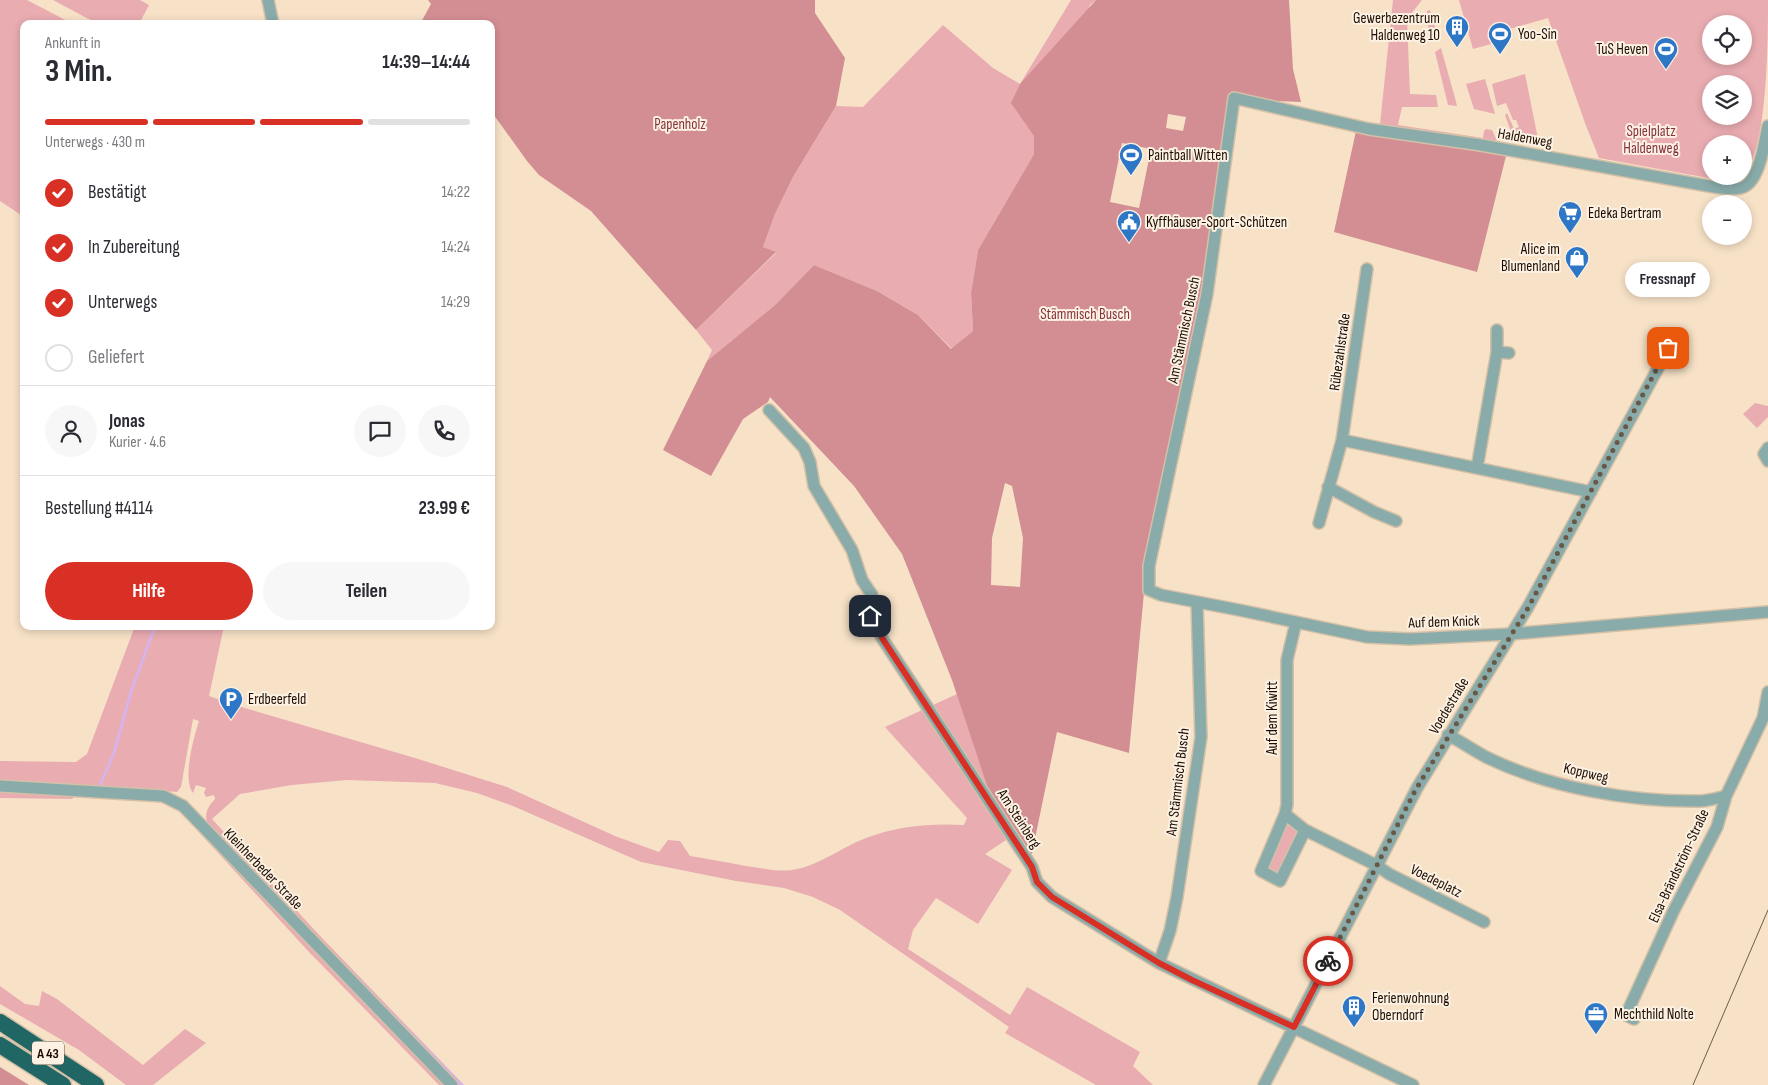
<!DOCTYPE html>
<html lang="de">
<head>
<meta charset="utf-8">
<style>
  :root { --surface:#fff; --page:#f7f7f7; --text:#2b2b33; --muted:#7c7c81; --line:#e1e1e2; --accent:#d93025 }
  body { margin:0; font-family:"Sofia Sans Condensed",sans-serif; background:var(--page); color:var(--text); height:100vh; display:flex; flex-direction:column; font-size:19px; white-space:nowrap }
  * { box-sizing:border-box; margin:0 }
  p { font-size:16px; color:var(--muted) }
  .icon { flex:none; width:28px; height:28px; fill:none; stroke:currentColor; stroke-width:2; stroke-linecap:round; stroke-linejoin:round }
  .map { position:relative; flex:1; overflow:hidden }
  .details { position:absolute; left:20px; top:20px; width:475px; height:610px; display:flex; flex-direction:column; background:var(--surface); border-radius:10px; box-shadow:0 2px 8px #0003 }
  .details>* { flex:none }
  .tools { position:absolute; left:1702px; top:15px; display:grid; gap:10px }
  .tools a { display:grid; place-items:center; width:50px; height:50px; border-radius:50%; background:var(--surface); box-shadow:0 2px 8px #0003; font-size:25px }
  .pin { position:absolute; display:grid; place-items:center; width:42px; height:42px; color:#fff; margin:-21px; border-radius:10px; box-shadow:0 2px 8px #0006 }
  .courier { position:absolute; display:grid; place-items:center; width:50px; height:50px; margin:-25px; border:4px solid #d93025; border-radius:50%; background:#fff; color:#222; box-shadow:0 1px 6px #0007 }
  .bubble { position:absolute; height:35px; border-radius:18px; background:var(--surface); box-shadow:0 2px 8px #0003; font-size:16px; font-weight:700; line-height:35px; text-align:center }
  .headline em { font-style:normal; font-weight:700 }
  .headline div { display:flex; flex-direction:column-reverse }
  .headline { display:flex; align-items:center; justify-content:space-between; height:85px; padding:0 25px }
  h1 { font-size:32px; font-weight:700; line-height:38px }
  .bar { display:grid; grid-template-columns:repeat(4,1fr); gap:8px 5px; align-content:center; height:60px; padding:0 25px }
  .bar i { height:6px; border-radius:4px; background:var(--line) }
  .bar .active { background:var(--accent) }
  .bar p { grid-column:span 4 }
  .line { display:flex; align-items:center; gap:12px; padding:0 25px; border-top:1px solid var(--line) }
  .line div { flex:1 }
  .round { display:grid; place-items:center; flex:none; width:52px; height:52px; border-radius:26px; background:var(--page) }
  ol { padding:0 25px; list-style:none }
  li { display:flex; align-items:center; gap:15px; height:55px }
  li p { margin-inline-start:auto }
  li .icon { padding:5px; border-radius:50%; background:var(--accent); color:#fff; stroke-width:4 }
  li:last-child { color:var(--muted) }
  li i { width:28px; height:28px; border:2px solid var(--line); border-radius:50% }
  .button { display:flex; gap:10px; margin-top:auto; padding:10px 25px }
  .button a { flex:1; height:58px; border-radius:30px; background:var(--accent); color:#fff; font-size:20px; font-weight:700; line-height:58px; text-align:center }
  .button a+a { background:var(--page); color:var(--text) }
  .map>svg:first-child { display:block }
  .green { fill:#e9acb1; fill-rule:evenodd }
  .forest { fill:#d38e94; fill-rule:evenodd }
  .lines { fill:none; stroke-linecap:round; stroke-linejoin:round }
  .stream { stroke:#d7b3ea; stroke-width:3 }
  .minor-casing { stroke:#d4c0a7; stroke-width:14 }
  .highway-casing { stroke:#d4c0a7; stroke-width:19 }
  .minor { stroke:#89acaa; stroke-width:11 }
  .highway { stroke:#206665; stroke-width:16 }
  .tram { stroke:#6e5d4b; stroke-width:1 }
  .done { stroke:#695846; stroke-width:5; stroke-dasharray:0 9 }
  .route { stroke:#d93025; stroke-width:6 }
  .labels { text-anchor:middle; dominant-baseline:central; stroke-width:4; stroke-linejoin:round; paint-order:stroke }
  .shield { fill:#fcf1e3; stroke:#5f5144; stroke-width:1 }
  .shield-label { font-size:14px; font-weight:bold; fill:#1c0d00 }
  .poi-label { font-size:15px; fill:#1c0d00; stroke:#fcf1e3; text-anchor:start }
  .park-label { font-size:15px; fill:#85323f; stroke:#fcf1e3 }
  .street-label { font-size:15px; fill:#1c0d00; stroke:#fcf1e3 }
</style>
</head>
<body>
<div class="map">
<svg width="1768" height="1085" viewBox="0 0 1768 1085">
  <rect width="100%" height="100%" fill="#f7e2c7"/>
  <!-- green -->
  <path class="green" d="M0,0H27L73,24H24V217L0,201Z
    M53,0H140L149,5L139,24H98Z
    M1071,0H1096L1090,5L1034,136V154L978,250L971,293L973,331L952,349L918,315L877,291L814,265L775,305L707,361L712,350L696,330L776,253L763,247L775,214L793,177L836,106L863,107L943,25L993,68L1020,84Z
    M1393,0H1422L1407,19L1410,94L1436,95L1438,107H1402L1398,125L1483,138L1484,131L1486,129L1492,130L1498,143L1380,124Z
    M1459,0H1768C1768,38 1768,147 1744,175V144H1711V176H1742L1736,179L1719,180L1599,158L1585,123L1548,18L1489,35L1491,44L1473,49ZM1711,24H1744V56H1711ZM1711,84H1744V116H1711Z
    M1430,10L1439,40L1433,41L1429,35L1427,14V11Z
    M1441,48L1455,98L1457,106L1448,105L1435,52Z
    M1525,74L1539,144L1514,140L1505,115L1507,113L1514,129L1519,127L1516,120H1513L1506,103L1497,106L1492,84Z
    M1485,79L1495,114L1474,109L1466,84Z
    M1755,403L1768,406V417L1757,428L1743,414Z
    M135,626H224L209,696L238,706L415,758L507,787L615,836L659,852L668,840L680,841L690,856C708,859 727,862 746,866C761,868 777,872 792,870C819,866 840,848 866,838C897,826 931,823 964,825L967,818L885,727L957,694L989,792L1015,834L985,854L1012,870L978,924L936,898L913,930L908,949L1010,1015L1027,987L1140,1052L1133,1066L1153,1085H1096L1005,1033L1009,1027L840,910L813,897L784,888L736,881L641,862L513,806L477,793L435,783L347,780L292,785L240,794L212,819L322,938L464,1085H439L309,952L198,831L207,822C204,812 209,806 215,799L214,795L206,797L204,793L206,788L196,785L193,793C182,778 194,737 199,721L193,719L181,787L177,792L85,785L72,799L0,798V761L76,762L87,754Z
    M1287,826C1293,826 1297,828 1298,834L1277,874L1267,868L1284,827Z
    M0,986L25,1004L39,1006L42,991L57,999L143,1065L185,1029L206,1043L153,1085H126L79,1050L0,1004Z"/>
  <!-- forest -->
  <path class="forest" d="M428,0H815V13L845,58L836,106L793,177L775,214L763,247L776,252L696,330L591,211L539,175L527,161L491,111V24H420L431,4Z
    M1096,0H1289L1293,69L1301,102L1231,99L1197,337L1146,571L1129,753L1057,732L1031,858L989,792L952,680L902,554L854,486L770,397L768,402L743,419L711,476L663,450L707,361L775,305L814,265L877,291L918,315L951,349L973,331L971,293L978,250L1034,154V136L1011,103L1020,84ZM1168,114L1186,117L1183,131L1166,128ZM1122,143L1151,149L1139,208L1110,202ZM1005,483L1012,486L1023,538L1020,587L991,585L992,538Z
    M1356,131L1506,156L1477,272L1334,232Z
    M0,1067L29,1085H0Z"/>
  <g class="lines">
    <!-- stream -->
    <path class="stream" d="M100,785L114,753L131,692L155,626
      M336,957L373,994
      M379,1001L462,1085"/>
    <!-- minor casing -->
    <g class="minor-casing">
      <path id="minor" d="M268,0L273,24
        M1768,126C1764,143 1760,183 1741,188C1733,190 1722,188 1714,187L1481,145L1369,129L1234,98L1207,294L1149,566V590L1161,595L1239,610L1367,637L1410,639L1511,634L1768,612
        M1367,269L1342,440L1591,492
        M1497,330V352L1509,353
        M769,410L804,448L810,462L814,486L852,550L862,580L872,595L877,609L870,617L884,641L1032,867L1037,882L1052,897L1159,963L1413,1085
        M1768,448L1764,454L1768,461
        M1477,468L1497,352
        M1328,487L1374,512L1396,521
        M1319,523L1342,440
        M1296,622L1287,660V805L1285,814L1261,871L1280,881L1305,830
        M1448,735C1462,742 1474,751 1488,758C1550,788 1631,802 1700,801C1708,801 1718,798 1726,796
        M0,786L163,796L183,806L452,1085
        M1285,814L1305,830L1376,865L1389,874L1484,922
        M1159,963L1170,931L1177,897L1201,737L1197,602
        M1634,1019L1626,1015L1673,912L1717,827L1726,796L1763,718L1768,692
        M1264,1085L1417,788L1528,607L1669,348"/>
    </g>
    <!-- highway casing -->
    <g class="highway-casing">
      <path id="highway" d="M0,1022L96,1085
        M0,1045L63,1085"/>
    </g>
    <!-- minor -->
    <use href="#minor" class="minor"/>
    <!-- highway -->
    <use href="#highway" class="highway"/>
    <!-- tram -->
    <path class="tram" d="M1693,1085L1768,910"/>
  </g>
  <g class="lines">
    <!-- done -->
    <path class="done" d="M1328,961L1416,789L1528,608L1668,348"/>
    <!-- route -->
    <path class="route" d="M870,616L884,641L1032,867L1037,882L1052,897L1159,963L1192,980L1294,1027L1328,961"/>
  </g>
  <!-- icons -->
  <defs>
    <g id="building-pin" transform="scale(1.25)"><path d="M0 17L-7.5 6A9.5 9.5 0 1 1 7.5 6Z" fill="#2e77c7" stroke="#fcf1e3"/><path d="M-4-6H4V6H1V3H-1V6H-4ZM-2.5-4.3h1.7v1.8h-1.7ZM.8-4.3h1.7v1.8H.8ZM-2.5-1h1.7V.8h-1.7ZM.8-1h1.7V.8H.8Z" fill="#fff"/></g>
    <g id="stadium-pin" transform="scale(1.25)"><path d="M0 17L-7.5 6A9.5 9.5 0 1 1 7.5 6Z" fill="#2e77c7" stroke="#fcf1e3"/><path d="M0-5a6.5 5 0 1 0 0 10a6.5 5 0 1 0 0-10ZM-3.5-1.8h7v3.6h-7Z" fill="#fff"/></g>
    <g id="supermarket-pin" transform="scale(1.25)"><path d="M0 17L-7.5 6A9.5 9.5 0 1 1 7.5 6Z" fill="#2e77c7" stroke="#fcf1e3"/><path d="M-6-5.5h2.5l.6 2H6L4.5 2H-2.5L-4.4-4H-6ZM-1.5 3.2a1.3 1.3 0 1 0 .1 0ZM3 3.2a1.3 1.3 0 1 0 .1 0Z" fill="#fff"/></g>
    <g id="civic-pin" transform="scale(1.25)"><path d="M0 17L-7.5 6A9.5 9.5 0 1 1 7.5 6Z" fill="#2e77c7" stroke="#fcf1e3"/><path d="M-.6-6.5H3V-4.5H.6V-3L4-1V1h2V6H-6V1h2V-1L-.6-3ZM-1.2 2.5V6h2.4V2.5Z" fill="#fff"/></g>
    <g id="shop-pin" transform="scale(1.25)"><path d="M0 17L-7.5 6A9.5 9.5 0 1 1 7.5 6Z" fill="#2e77c7" stroke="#fcf1e3"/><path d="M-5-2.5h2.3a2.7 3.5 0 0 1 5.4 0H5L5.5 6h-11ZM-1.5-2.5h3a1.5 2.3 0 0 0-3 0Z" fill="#fff"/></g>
    <g id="parking-pin" transform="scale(1.25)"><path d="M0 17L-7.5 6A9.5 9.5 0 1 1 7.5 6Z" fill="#2e77c7" stroke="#fcf1e3"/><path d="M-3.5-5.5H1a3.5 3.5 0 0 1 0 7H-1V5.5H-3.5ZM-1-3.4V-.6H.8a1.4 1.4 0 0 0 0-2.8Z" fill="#fff"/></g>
    <g id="office-pin" transform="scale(1.25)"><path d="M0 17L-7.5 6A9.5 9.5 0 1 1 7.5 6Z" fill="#2e77c7" stroke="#fcf1e3"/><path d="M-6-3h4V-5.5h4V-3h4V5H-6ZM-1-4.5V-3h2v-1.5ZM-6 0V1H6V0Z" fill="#fff"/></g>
  </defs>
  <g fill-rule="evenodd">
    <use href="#building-pin" x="1457" y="27"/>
    <use href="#stadium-pin" x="1500" y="34"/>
    <use href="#stadium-pin" x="1666" y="49"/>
    <use href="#stadium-pin" x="1131" y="155"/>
    <use href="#supermarket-pin" x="1570" y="213"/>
    <use href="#civic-pin" x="1129" y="222"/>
    <use href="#shop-pin" x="1577" y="258"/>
    <use href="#parking-pin" x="231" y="699"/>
    <use href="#building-pin" x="1354" y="1007"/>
    <use href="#office-pin" x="1596" y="1014"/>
  </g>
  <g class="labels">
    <!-- shield labels -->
    <rect class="shield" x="32" y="1041.5" width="32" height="23" rx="4"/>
    <g class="shield-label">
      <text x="48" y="1053">A 43</text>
    </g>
    <!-- poi labels -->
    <g class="poi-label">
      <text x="1440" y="18" text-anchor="end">Gewerbezentrum<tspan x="1440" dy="17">Haldenweg 10</tspan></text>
      <text x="1518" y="34">Yoo-Sin</text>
      <text x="1648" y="49" text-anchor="end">TuS Heven</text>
      <text x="1148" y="155">Paintball Witten</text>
      <text x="1588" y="213">Edeka Bertram</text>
      <text x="1146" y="222">Kyffhäuser-Sport-Schützen</text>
      <text x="1560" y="249" text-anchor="end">Alice im<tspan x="1560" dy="17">Blumenland</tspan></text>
      <text x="248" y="699">Erdbeerfeld</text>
      <text x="1372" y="998">Ferienwohnung<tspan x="1372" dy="17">Oberndorf</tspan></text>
      <text x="1614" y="1014">Mechthild Nolte</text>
    </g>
    <!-- park labels -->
    <g class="park-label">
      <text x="680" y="124">Papenholz</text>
      <text x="1651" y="131">Spielplatz<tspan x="1651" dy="17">Haldenweg</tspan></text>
      <text x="1085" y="314">Stämmisch Busch</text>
    </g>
    <!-- street labels -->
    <g class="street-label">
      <text transform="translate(1525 138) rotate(10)">Haldenweg</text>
      <text transform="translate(1184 330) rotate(-78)">Am Stämmisch Busch</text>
      <text transform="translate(1340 352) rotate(-82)">Rübezahlstraße</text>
      <text transform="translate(1444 622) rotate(-2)">Auf dem Knick</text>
      <text transform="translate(1449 706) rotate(-59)">Voedestraße</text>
      <text transform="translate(1272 718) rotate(-90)">Auf dem Kiwitt</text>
      <text transform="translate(1586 773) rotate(13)">Koppweg</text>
      <text transform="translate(1178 782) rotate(-83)">Am Stämmisch Busch</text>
      <text transform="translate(1019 819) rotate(57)">Am Steinberg</text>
      <text transform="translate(1679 866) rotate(-65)">Elsa-Brändström-Straße</text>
      <text transform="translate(263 869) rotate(46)">Kleinherbeder Straße</text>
      <text transform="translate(1436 881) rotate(27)">Voedeplatz</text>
    </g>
  </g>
</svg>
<div class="tools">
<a><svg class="icon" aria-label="locate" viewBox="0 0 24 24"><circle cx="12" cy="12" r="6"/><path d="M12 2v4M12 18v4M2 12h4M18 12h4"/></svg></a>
<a><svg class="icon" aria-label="layers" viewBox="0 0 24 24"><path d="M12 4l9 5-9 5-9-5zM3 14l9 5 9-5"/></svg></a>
<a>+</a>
<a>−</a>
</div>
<div class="pin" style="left:1668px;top:348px;background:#ea580c"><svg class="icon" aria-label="bag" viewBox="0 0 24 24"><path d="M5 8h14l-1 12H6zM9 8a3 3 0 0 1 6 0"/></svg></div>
<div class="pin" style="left:870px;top:616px;background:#1f2937"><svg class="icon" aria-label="home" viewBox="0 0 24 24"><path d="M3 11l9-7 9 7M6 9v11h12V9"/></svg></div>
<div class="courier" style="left:1328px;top:961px"><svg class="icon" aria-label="bike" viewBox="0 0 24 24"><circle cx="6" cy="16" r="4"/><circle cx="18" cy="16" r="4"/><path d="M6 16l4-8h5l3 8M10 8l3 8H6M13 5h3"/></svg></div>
<div class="bubble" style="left:1625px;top:262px;width:85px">Fressnapf</div>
<section class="details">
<div class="headline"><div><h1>3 Min.</h1><p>Ankunft in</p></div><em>14:39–14:44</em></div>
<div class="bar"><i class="active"></i><i class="active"></i><i class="active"></i><i></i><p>Unterwegs · 430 m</p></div>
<ol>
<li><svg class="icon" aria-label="check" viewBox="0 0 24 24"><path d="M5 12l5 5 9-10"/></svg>Bestätigt<p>14:22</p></li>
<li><svg class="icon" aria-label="check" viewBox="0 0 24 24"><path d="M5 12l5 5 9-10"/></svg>In Zubereitung<p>14:24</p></li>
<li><svg class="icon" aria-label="check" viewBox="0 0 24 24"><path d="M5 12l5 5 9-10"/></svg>Unterwegs<p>14:29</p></li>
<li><i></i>Geliefert</li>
</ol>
<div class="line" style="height:90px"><a class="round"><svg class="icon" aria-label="person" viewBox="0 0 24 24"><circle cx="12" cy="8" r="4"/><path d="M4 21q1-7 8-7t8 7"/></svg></a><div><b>Jonas</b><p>Kurier · 4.6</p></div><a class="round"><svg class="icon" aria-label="chat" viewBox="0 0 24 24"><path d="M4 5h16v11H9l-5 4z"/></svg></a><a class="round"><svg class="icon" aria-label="phone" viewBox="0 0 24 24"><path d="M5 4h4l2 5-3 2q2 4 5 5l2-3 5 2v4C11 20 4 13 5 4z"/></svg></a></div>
<div class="line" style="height:65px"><div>Bestellung #4114</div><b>23.99 €</b></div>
<div class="button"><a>Hilfe</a><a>Teilen</a></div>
</section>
</div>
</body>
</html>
